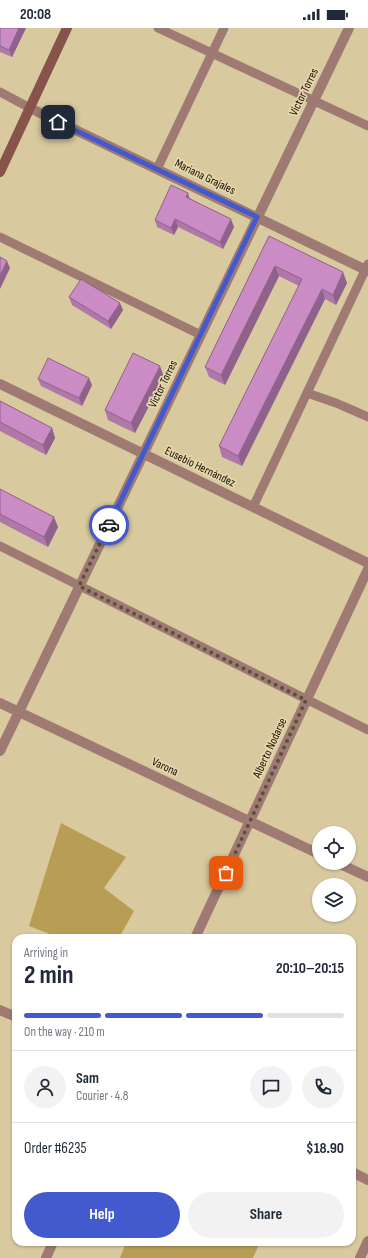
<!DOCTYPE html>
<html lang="en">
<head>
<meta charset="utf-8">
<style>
  :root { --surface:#fff; --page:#f2f2f3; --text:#1f2937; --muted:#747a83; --line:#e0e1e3; --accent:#425acd }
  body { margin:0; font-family:"Sofia Sans Condensed",sans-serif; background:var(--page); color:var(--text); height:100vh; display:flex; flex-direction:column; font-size:15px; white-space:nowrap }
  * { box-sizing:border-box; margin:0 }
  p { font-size:13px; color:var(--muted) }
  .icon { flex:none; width:22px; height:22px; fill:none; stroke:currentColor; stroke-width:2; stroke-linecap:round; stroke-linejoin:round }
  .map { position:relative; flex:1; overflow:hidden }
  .sheet { position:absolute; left:12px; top:906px; width:344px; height:312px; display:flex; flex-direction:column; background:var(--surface); border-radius:12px; box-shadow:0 1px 3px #0004 }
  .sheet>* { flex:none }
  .fabs { position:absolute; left:312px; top:798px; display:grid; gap:8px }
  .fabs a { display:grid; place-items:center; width:44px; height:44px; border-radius:50%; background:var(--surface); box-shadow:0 1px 3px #0004; font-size:20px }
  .pin { position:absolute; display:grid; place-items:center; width:34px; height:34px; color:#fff; margin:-17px; border-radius:8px; box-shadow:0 2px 6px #0006 }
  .courier { position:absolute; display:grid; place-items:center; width:40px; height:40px; margin:-20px; border:3px solid #425acd; border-radius:50%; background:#fff; color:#222; box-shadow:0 1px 5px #0007 }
  .headline em { font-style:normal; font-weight:700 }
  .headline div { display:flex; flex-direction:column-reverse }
  .headline { display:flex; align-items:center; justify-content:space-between; height:68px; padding:0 12px }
  h1 { font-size:26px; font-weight:700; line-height:30px }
  .bar { display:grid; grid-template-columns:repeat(4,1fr); gap:6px 4px; align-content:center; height:48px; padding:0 12px }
  .bar i { height:5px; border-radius:3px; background:var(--line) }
  .bar .current { background:var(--accent) }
  .bar p { grid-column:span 4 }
  .line { display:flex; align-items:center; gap:10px; padding:0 12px; border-top:1px solid var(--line) }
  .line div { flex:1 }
  .round { display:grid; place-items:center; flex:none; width:42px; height:42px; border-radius:21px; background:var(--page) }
  .button { display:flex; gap:8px; margin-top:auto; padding:8px 12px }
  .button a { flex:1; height:46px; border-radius:24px; background:var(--accent); color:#fff; font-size:16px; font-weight:700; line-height:46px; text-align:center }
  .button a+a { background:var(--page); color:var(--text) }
  .status { display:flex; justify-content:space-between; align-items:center; height:28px; padding:0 20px; background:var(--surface); direction:ltr }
  .status svg { height:11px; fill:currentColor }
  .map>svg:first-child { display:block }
  .green { fill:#b89e55 }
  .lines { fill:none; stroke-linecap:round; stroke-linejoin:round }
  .lane { stroke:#9f7a73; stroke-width:9 }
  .street { stroke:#9f7a73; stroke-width:10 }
  .secondary { stroke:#87534a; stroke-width:10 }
  .wall { fill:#af78a9 }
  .shaded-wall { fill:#8e628a }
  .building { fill:#cb8cc5; stroke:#8e628a }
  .done { stroke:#5a513a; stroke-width:4; stroke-dasharray:0 7.2 }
  .route { stroke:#425acd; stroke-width:5 }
  .labels { text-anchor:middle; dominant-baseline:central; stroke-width:3.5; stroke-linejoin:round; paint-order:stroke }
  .street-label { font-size:12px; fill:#161003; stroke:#e6d6ac }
</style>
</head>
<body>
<div class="status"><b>20:08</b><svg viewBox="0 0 49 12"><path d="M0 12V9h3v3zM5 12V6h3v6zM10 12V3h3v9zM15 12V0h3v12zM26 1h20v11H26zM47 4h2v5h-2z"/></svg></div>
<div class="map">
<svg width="368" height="1230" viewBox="0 0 368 1230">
  <rect width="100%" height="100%" fill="#d9c99f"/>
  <!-- green -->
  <path class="green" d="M61,795L126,829L104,860L134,883L119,910H60L29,898Z
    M126,1214H260L253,1230H120Z"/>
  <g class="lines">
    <!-- lane -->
    <path class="lane" d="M158,0L368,98
      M0,64L30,80
      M157,141L224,0
      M0,209L201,307
      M307,365L336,375L368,389
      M253,479L368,236
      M0,518L368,702"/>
    <!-- street -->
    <path class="street" d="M30,80L368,243
      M0,356L368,535
      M0,675L319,826
      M0,723L349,0
      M338,835L368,849
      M195,910L368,541
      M0,982L16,989
      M352,1144L368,1152
      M46,1230L53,1214
      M360,1230L368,1213"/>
    <!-- secondary -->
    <path class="secondary" d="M0,144L67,0"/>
  </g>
  <!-- wall -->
  <path class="wall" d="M0,0H26L12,29L0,24Z
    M190,170L234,199L223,221L178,199L174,207L157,199L155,192Z
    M269,208L347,255L336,277L325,271L242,438L222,429L219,418L299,258L279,248L225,357L209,349L205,339Z
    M69,269L123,282L111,301L72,277Z
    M164,349L135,405L108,392L105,382Z
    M38,351L92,357L82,378L41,358Z
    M0,373L52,400L55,410L46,427L0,403Z
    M0,461L58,499L48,519L0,494Z"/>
  <!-- shaded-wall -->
  <path class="shaded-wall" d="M19,0H26L12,29L9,22Z
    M188,165L190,172L186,169Z
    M175,191L178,199L174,207L171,200Z
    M231,191L234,199L223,221L220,214Z
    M7,233L10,240L0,261V248Z
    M275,238L279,248L225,357L221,347Z
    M343,244L347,255L336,277L333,267Z
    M322,261L325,271L242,438L238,428Z
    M120,275L123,282L111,301L108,293Z
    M160,338L164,349L135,405L131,395Z
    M89,350L92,357L82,378L79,370Z
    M52,400L55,410L46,427L43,417Z
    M54,489L58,499L48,519L44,509Z"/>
  <!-- building -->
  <path class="building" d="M0,0H19L9,22L0,18Z
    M171,157L188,165L186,169L231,191L220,214L175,191L171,200L155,192Z
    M269,208L343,244L333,267L322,261L238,428L219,418L302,251L275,238L221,347L205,339Z
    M0,229L7,233L0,248Z
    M81,251L120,275L108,293L69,269Z
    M133,325L160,338L131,395L105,382Z
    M48,330L89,350L79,370L38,351Z
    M0,373L52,400L43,417L0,394Z
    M0,461L54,489L44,509L0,486Z"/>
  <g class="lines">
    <!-- done -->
    <path class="done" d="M109,497L79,558L306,672L226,845"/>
    <!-- route -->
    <path class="route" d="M58,94L257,189L109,497"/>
  </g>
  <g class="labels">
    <!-- street labels -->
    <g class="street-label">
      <text transform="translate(304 64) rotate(-64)">Víctor Torres</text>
      <text transform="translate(205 149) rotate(26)">Mariana Grajales</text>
      <text transform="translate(163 356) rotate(-64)">Víctor Torres</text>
      <text transform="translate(200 439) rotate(26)">Eusebio Hernández</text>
      <text transform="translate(270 720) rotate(-65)">Alberto Nodarse</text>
      <text transform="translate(165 739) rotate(25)">Varona</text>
    </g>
  </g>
</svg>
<div class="fabs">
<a><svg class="icon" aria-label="locate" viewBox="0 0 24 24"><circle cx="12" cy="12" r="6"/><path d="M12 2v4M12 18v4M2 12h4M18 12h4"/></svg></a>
<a><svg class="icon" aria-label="layers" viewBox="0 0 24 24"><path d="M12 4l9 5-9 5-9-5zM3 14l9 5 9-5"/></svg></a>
</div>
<div class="pin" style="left:226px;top:845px;background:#ea580c"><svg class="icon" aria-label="bag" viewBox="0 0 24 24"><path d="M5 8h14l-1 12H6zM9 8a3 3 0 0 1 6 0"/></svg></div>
<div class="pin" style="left:58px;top:94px;background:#1f2937"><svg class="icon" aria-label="home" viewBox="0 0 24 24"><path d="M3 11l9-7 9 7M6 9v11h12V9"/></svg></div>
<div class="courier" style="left:109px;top:497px"><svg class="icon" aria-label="car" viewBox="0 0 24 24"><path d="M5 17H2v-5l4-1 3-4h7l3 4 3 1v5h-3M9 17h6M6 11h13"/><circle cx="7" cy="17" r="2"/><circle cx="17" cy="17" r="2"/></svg></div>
<section class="sheet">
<div class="headline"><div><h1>2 min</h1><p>Arriving in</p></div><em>20:10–20:15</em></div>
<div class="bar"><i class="current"></i><i class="current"></i><i class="current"></i><i></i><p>On the way · 210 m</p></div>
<div class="line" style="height:72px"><a class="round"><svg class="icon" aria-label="person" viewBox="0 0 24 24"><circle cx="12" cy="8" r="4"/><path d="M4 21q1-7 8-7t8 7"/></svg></a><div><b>Sam</b><p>Courier · 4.8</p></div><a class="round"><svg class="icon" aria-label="chat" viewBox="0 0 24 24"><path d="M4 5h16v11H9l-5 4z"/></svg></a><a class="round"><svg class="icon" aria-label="phone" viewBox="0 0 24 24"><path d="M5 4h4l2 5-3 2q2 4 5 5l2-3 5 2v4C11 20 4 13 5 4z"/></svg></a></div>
<div class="line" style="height:52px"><div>Order #6235</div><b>$18.90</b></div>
<div class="button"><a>Help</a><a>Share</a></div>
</section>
</div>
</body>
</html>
